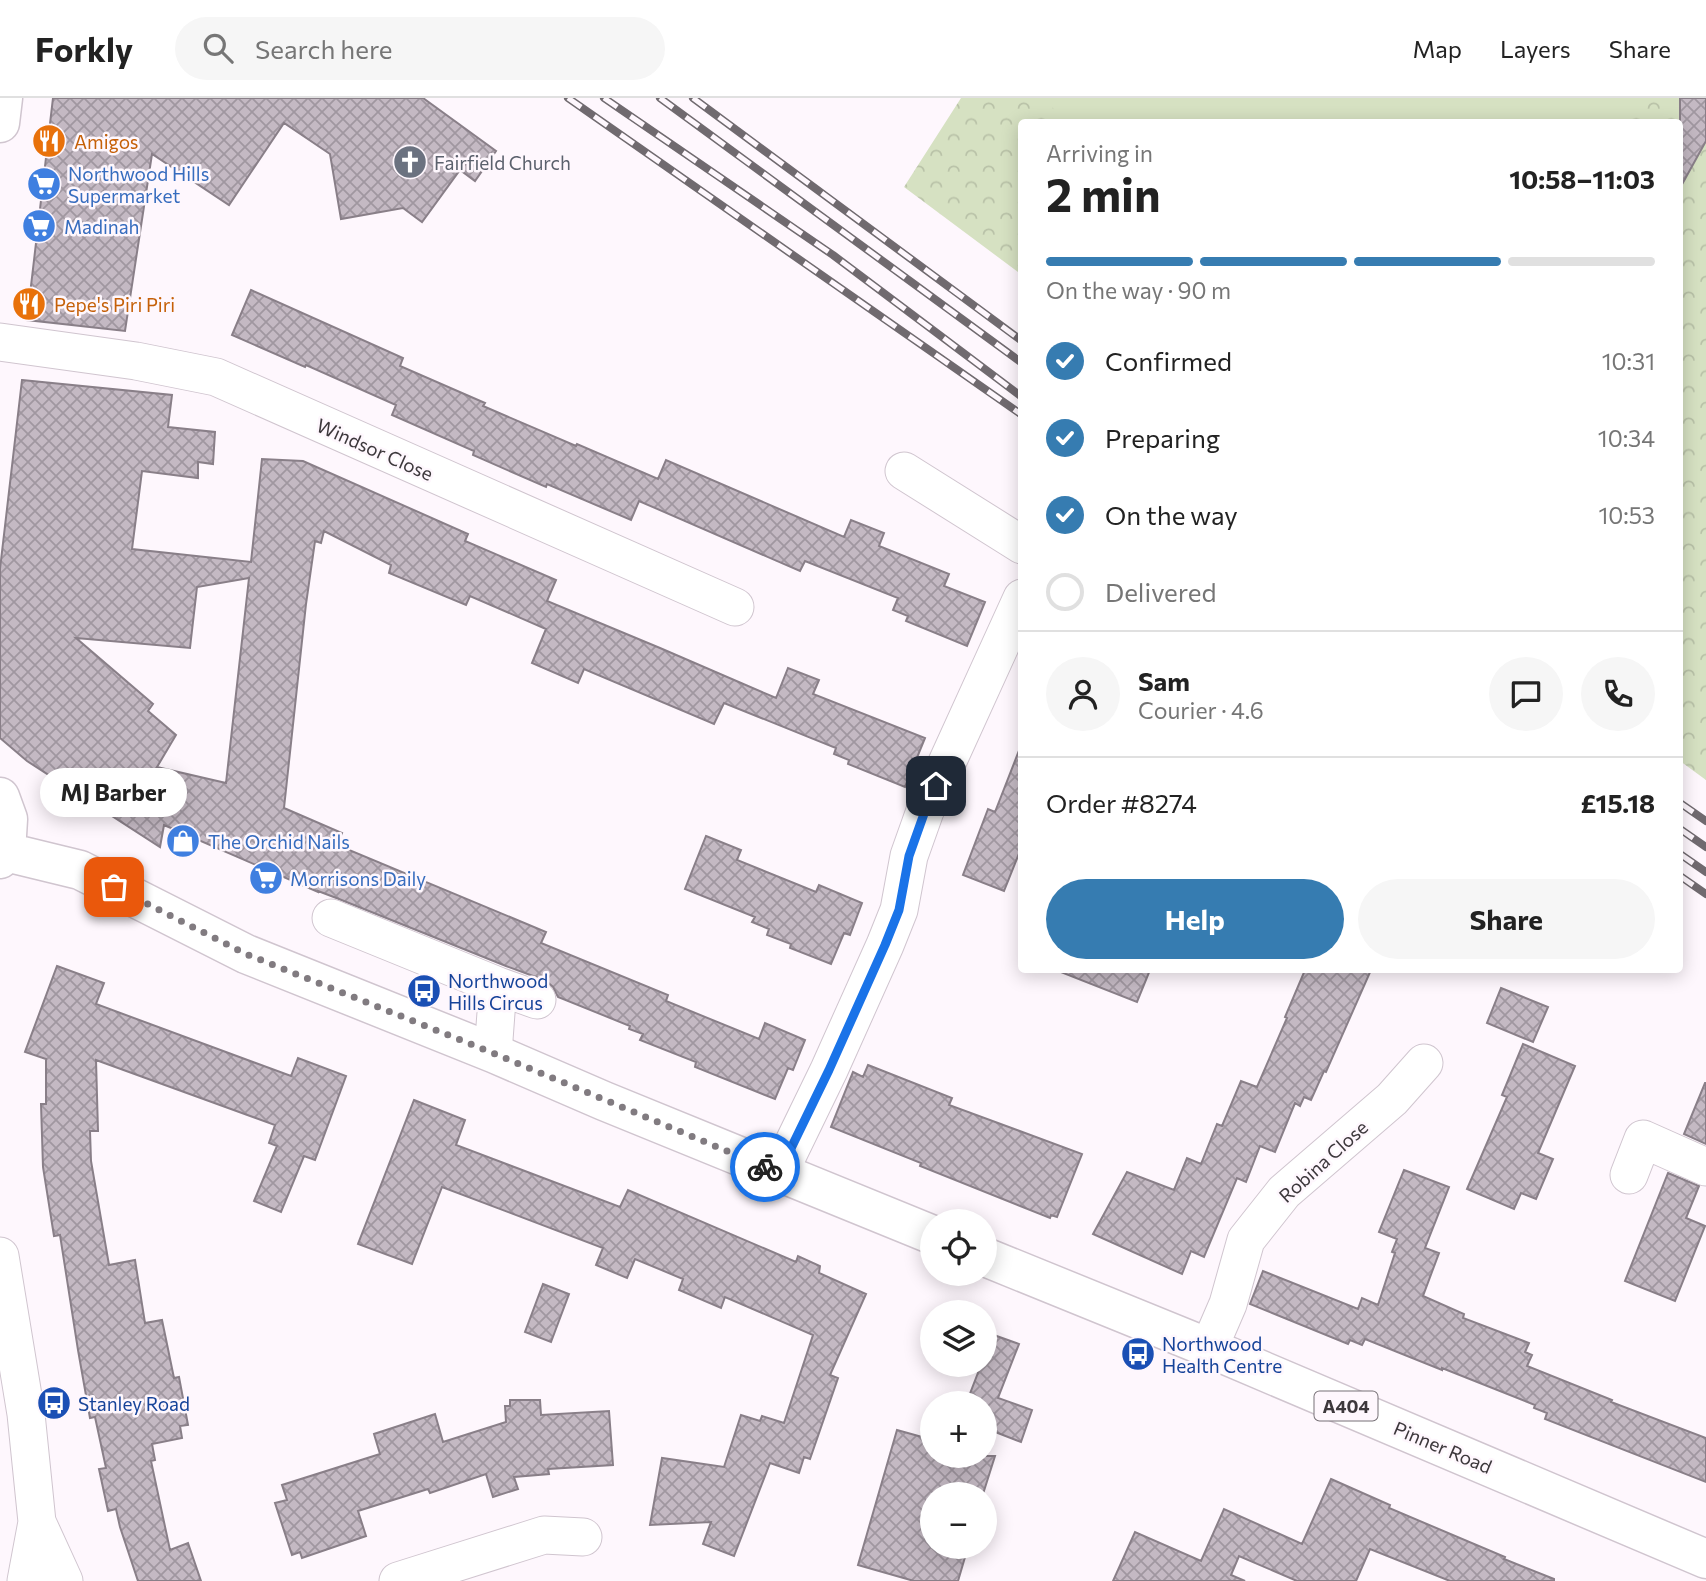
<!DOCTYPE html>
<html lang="en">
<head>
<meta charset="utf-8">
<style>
  :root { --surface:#fff; --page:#f6f6f6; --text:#222; --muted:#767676; --line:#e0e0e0; --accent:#367cb1 }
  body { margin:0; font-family:Commissioner,sans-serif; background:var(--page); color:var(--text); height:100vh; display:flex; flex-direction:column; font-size:26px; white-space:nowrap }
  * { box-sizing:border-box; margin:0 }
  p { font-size:23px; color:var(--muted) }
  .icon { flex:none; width:38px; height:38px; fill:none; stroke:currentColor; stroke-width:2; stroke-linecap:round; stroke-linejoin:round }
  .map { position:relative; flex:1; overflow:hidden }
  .panel { position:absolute; left:1018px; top:21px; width:665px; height:854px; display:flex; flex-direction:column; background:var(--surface); border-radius:7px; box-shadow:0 4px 18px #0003 }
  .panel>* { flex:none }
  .buttons { position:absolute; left:920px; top:1111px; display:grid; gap:14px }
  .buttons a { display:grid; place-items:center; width:77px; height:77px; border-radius:50%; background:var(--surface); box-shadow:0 4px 18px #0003; font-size:35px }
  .pin { position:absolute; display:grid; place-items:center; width:60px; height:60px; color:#fff; margin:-30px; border-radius:14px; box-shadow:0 4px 10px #0006 }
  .courier { position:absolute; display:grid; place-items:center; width:70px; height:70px; margin:-35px; border:5px solid #1a73e8; border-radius:50%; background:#fff; color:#222; box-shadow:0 2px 9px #0007 }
  .bubble { position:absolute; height:49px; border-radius:24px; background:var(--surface); box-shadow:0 4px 18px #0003; font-size:23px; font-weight:700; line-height:49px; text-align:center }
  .overview em { font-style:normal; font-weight:700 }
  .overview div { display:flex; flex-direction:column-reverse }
  .overview { display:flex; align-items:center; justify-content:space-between; height:119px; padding:0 28px }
  h1 { font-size:46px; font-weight:700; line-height:52px }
  .bar { display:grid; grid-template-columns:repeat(4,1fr); gap:10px 7px; align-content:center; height:84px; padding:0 28px }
  .bar i { height:9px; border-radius:5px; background:var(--line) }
  .bar .on { background:var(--accent) }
  .bar p { grid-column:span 4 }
  .line { display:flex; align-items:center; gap:18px; padding:0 28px; border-top:2px solid var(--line) }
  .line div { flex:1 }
  .round { display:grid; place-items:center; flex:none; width:74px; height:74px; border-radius:37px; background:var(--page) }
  ol { padding:0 28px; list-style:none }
  li { display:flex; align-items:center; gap:21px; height:77px }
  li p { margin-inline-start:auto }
  li .icon { padding:7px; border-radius:50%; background:var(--accent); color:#fff; stroke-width:4 }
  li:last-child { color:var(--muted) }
  li i { width:38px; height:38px; border:4px solid var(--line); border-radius:50% }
  .button { display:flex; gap:14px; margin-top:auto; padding:14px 28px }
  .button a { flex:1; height:80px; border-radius:42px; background:var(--accent); color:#fff; font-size:28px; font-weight:700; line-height:80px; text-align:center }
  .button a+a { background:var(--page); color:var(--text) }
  header { display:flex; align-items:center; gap:42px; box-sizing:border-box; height:98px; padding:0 35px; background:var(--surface); border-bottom:2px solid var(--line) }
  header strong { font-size:33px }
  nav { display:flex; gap:38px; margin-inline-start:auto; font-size:24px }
  .search { width:490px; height:63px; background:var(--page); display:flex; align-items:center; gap:18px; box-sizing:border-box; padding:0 24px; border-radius:38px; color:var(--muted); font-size:26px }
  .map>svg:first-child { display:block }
  .park { fill:url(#park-crowns) }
  .garden { fill:#d6e1c2 }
  .building { fill:url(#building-cross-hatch); stroke:#897f88; stroke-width:2; fill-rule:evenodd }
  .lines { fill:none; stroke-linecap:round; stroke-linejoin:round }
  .minor-casing { stroke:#d0c5cf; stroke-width:39 }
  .major-casing { stroke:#d0c5cf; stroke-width:41 }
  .minor { stroke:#fff; stroke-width:37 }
  .major { stroke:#fff; stroke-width:38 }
  .rail-casing { stroke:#706a6f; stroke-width:8 }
  .rail { stroke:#fef7fd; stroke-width:5; stroke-dasharray:16; stroke-linecap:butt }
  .done { stroke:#817b80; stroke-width:7; stroke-dasharray:0 12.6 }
  .route { stroke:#1a73e8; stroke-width:9 }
  .labels { text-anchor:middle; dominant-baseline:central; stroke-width:5; stroke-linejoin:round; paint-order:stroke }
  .shield { fill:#fef7fd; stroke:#777176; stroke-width:2 }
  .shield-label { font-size:18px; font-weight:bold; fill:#3d383c }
  .food-label { font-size:19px; fill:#c56008; stroke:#fef7fd; text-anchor:start }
  .worship-label { font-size:19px; fill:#5b616d; stroke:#fef7fd; text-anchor:start }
  .shop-label { font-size:19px; fill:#366cbe; stroke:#fef7fd; text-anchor:start }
  .street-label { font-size:19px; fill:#3d383c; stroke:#fef7fd }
  .transit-label { font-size:19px; fill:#164399; stroke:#fef7fd; text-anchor:start }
</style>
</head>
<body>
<header>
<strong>Forkly</strong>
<div class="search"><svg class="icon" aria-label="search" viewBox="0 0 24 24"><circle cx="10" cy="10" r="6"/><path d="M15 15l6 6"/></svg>Search here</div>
<nav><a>Map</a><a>Layers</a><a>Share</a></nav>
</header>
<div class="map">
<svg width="1706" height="1483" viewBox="0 0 1706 1483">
  <defs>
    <pattern id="park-crowns" width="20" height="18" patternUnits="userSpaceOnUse" patternTransform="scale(1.75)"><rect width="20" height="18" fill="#d6e1c2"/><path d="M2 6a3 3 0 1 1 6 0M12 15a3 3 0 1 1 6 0" fill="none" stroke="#b9c2a8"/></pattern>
    <pattern id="building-cross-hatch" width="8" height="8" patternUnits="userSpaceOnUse" patternTransform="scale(1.75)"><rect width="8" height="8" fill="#c4b9c3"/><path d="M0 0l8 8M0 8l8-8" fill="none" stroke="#a097a0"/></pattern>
  </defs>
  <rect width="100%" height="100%" fill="#fef7fd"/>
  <!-- park -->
  <path class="park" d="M961,0H1706V682L1680,663V24H1022V177L904,89Z"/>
  <!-- garden -->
  <path class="garden" d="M1051,0H1631L1623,24H1056Z"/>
  <!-- building -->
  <path class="building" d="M53,0H423L496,53L475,83L460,72L422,124L403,110L341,121L330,56L284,25L229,107L152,56L125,233L27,222Z
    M1680,0H1706V43L1680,90Z
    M251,192L403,260L400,268L485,305L483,308L576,348L577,346L658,381L666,362L844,439L851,422L884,435L879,448L949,476L944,488L985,504L967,548L906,523L908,518L893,512L898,500L805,463L800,473L639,403L631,422L547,386L546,389L473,357L474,353L392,317L396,307L306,267L305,269L232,237Z
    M22,282L172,297L168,329L215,334L213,366L198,364V380L142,373L132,451L251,464L262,361L303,363L468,436L465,443L556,482L547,503L660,550L776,600L788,570L819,582L813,596L925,640L905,689L848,666L849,662L834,656L836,650L724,605L714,626L584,571L578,585L532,565L546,531L470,498L466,507L389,475L391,467L324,433L321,445L315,443L306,506L284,710L342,735L337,747L546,834L541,845L668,897L666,903L759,941L765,925L805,942L793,972L788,970L775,1001L695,969L696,964L640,942L643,936L629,931L630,928L558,899L553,889L544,882L506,868L339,801L318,793V794L164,727L160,749L27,663L0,640V471ZM249,480L226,685L157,669L176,637L148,613L153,606L76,540L190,550L197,489Z
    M1020,650H1022V748L1004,793L963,777L988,711L995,714Z
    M706,738L741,752L737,762L816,794L819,787L862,805L850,837L844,835L831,866L790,850L791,846L767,837L769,831L752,824L755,819L685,791Z
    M57,868L104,885L96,906L291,978L298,960L346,978L315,1062L304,1058L281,1114L254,1103L277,1048L269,1045L275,1027L96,962L98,1033H90L91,1063L109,1167L135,1162L145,1225L162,1222L174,1280L179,1279L188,1327L180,1328L182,1340L152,1346L155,1362L151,1363L170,1452L188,1445L201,1483H138L120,1429L116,1411L108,1413L99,1371L106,1370L95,1319L90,1320L78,1252L60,1137L54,1138L43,1069L41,1006H46V961L25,954Z
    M1059,872H1150L1137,904L1058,873Z
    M1305,872H1371L1326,974L1324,973L1311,1002L1304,999L1300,1008L1295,1005L1275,1054L1260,1048L1246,1084L1237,1080L1204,1159L1191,1153L1182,1176L1093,1136L1127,1074L1174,1092L1187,1060L1201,1066L1217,1026L1222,1028L1241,983L1257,989L1287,920L1285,919Z
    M1501,890L1548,909L1533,944L1487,925Z
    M1523,946L1575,968L1538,1055L1553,1061L1536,1101L1521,1095L1514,1111L1467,1091L1507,999L1502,997Z
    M868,967L952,1000L949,1007L1082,1056L1057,1119L1051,1117L1050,1120L920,1068L921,1065L831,1029L853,974L863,979Z
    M1705,985H1706V1046L1684,1036Z
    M414,1002L465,1022L456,1047L620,1109L628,1092L796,1164L798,1158L820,1168L819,1175L866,1196L830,1277L838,1280L810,1361L804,1359L799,1375L770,1365L734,1458L703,1446L711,1424L650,1427L662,1360L724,1369L741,1317L760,1323L762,1318L784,1325L813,1237L725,1199L721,1210L679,1192L683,1181L635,1161L627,1180L596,1167L603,1150L442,1089L412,1166L358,1146Z
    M1404,1072L1449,1089L1425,1150L1439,1155L1423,1198L1464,1216L1463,1220L1529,1245L1525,1254L1532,1257L1527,1268L1612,1302L1611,1304L1706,1340V1384L1545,1321L1547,1315L1534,1310L1535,1307L1442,1270V1272L1365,1241L1362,1247L1350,1242L1348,1246L1250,1206L1263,1173L1358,1211L1362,1200L1378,1207L1395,1155L1392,1154L1397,1141L1379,1134Z
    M1668,1075L1699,1088L1686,1120L1705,1128L1675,1203L1625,1183Z
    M543,1186L569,1196L551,1244L525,1234Z
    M991,1236L1019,1246L998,1300L1032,1312L1021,1344L985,1330V1306H966L981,1267H985V1251Z
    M510,1302H540L541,1317L609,1313L613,1367L548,1371L549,1376L514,1379L518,1391L493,1399L486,1376L430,1395L428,1391L358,1413L366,1438L302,1460L300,1454L292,1457L275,1405L287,1402L282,1387L380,1356L374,1336L435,1316L443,1344L506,1324L505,1308H510Z
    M897,1332L933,1342V1358H995L983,1396H933V1449H968L958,1483H914L858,1467Z
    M1331,1381L1390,1407L1389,1410L1505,1459L1504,1461L1554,1481V1483H1450L1370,1451L1356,1483H1297L1239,1458L1231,1477L1245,1483H1113L1135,1434L1201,1463L1224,1411L1302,1446Z"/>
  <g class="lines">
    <!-- minor casing -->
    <g class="minor-casing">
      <path id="minor" d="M0,244L136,263L216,279L735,509
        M904,373L1022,447
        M331,820L498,888L537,902
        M493,955L498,888
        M779,1075L829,972L885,847L899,812L909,758L925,713L1022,500
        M1629,1077L1643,1041L1706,1069
        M0,1158L26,1316L37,1424L26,1483
        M1209,1250L1228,1206L1246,1142L1284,1094L1392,1001L1424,965
        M37,1424L64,1483
        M398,1483L544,1437L583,1439"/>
    </g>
    <!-- major casing -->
    <g class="major-casing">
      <path id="major" d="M0,25L3,0
        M0,699L8,721L6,754L0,761
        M6,754L80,772L246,856L493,955L604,1003L933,1137
        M985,1159L1209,1250L1706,1461"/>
    </g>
    <!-- minor -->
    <use href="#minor" class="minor"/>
    <!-- major -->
    <use href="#major" class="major"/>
    <!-- rail casing -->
    <g class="rail-casing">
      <path id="rail" d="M568,0L1022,317
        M604,0L833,157L1022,299
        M660,0L1022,265
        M693,0L1022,243
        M1680,705L1706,723
        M1680,731L1706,749
        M1680,756L1706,774
        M1680,778L1706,796"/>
    </g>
    <!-- rail -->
    <use href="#rail" class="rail"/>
  </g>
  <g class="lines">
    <!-- done -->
    <path class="done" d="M114,789L246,856L493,955L765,1069"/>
    <!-- route -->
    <path class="route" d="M765,1069L779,1075L829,972L885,847L899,812L909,758L925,713L936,688"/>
  </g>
  <!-- icons -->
  <defs>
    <g id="restaurant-disc" transform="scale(1.75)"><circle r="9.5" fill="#e8710a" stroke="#fef7fd"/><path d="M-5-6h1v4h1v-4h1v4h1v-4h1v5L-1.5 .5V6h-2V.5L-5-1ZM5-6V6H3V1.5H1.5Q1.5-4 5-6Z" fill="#fff"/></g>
    <g id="church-disc" transform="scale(1.75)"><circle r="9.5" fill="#6b7280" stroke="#fef7fd"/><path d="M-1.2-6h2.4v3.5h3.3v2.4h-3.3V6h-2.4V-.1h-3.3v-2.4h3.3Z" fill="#fff"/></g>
    <g id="supermarket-disc" transform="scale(1.75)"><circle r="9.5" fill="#3f7fe0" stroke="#fef7fd"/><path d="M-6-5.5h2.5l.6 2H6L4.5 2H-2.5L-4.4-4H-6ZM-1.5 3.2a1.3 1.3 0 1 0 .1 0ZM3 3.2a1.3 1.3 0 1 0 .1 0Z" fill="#fff"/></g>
    <g id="shop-disc" transform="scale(1.75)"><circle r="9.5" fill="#3f7fe0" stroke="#fef7fd"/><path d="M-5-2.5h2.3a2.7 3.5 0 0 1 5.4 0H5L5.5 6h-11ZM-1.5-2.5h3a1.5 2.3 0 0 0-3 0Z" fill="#fff"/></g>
    <g id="bus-disc" transform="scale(1.75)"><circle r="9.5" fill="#1a4fb4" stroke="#fef7fd"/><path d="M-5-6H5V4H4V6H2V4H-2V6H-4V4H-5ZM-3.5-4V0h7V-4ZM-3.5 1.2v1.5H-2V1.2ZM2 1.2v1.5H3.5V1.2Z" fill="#fff"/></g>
  </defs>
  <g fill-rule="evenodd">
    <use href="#restaurant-disc" x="49" y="43"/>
    <use href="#church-disc" x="410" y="64"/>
    <use href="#supermarket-disc" x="44" y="86"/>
    <use href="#supermarket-disc" x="39" y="128"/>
    <use href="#restaurant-disc" x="29" y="206"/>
    <use href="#shop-disc" x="183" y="743"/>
    <use href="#supermarket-disc" x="266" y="780"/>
    <use href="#bus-disc" x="424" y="893"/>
    <use href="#bus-disc" x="1138" y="1256"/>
    <use href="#bus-disc" x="54" y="1305"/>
  </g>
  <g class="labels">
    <!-- shield labels -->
    <rect class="shield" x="1314.5" y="1293.5" width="63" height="29" rx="5"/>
    <g class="shield-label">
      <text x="1346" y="1308">A404</text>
    </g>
    <!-- food labels -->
    <g class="food-label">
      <text x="74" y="43">Amigos</text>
      <text x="54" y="206">Pepe's Piri Piri</text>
    </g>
    <!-- worship labels -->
    <g class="worship-label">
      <text x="434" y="64">Fairfield Church</text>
    </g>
    <!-- shop labels -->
    <g class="shop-label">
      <text x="68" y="75">Northwood Hills<tspan x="68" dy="22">Supermarket</tspan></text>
      <text x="64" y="128">Madinah</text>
      <text x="208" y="743">The Orchid Nails</text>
      <text x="290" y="780">Morrisons Daily</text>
    </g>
    <!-- street labels -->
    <g class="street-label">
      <text transform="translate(375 351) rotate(24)">Windsor Close</text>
      <text transform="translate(1323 1063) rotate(-42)">Robina Close</text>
      <text transform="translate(1443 1349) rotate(23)">Pinner Road</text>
    </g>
    <!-- transit labels -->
    <g class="transit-label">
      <text x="448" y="882">Northwood<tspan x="448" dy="22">Hills Circus</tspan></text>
      <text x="1162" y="1245">Northwood<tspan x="1162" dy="22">Health Centre</tspan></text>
      <text x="78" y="1305">Stanley Road</text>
    </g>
  </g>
</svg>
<div class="buttons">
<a><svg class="icon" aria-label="locate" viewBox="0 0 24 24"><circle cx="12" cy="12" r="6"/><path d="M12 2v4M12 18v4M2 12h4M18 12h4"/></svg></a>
<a><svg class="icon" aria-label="layers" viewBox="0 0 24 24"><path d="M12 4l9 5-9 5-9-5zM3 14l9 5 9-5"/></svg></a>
<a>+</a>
<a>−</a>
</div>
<div class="pin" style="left:114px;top:789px;background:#ea580c"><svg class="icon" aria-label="bag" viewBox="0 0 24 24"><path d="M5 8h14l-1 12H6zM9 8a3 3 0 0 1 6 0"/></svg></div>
<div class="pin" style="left:936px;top:688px;background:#1f2937"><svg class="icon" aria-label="home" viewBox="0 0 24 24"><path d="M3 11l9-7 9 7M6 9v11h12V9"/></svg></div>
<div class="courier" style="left:765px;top:1069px"><svg class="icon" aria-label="bike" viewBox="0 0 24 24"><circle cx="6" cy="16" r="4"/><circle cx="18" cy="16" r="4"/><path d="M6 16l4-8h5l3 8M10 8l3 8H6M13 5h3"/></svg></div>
<div class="bubble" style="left:40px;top:670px;width:147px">MJ Barber</div>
<section class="panel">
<div class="overview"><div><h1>2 min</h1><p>Arriving in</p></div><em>10:58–11:03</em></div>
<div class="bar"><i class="on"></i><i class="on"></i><i class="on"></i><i></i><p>On the way · 90 m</p></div>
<ol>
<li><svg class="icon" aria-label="check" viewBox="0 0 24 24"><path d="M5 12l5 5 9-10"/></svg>Confirmed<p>10:31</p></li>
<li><svg class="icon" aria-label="check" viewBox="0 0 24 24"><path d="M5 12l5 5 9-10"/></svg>Preparing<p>10:34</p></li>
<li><svg class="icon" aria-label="check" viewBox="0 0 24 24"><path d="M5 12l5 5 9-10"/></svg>On the way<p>10:53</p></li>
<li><i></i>Delivered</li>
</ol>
<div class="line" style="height:126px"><a class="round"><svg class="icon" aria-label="person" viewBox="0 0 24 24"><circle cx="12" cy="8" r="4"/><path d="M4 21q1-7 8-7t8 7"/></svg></a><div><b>Sam</b><p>Courier · 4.6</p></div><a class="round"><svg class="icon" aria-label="chat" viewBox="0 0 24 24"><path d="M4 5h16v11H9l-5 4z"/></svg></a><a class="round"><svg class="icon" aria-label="phone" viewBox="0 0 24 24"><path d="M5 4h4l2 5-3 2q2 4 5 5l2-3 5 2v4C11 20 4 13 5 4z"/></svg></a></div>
<div class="line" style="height:91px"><div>Order #8274</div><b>£15.18</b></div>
<div class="button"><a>Help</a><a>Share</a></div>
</section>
</div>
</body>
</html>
